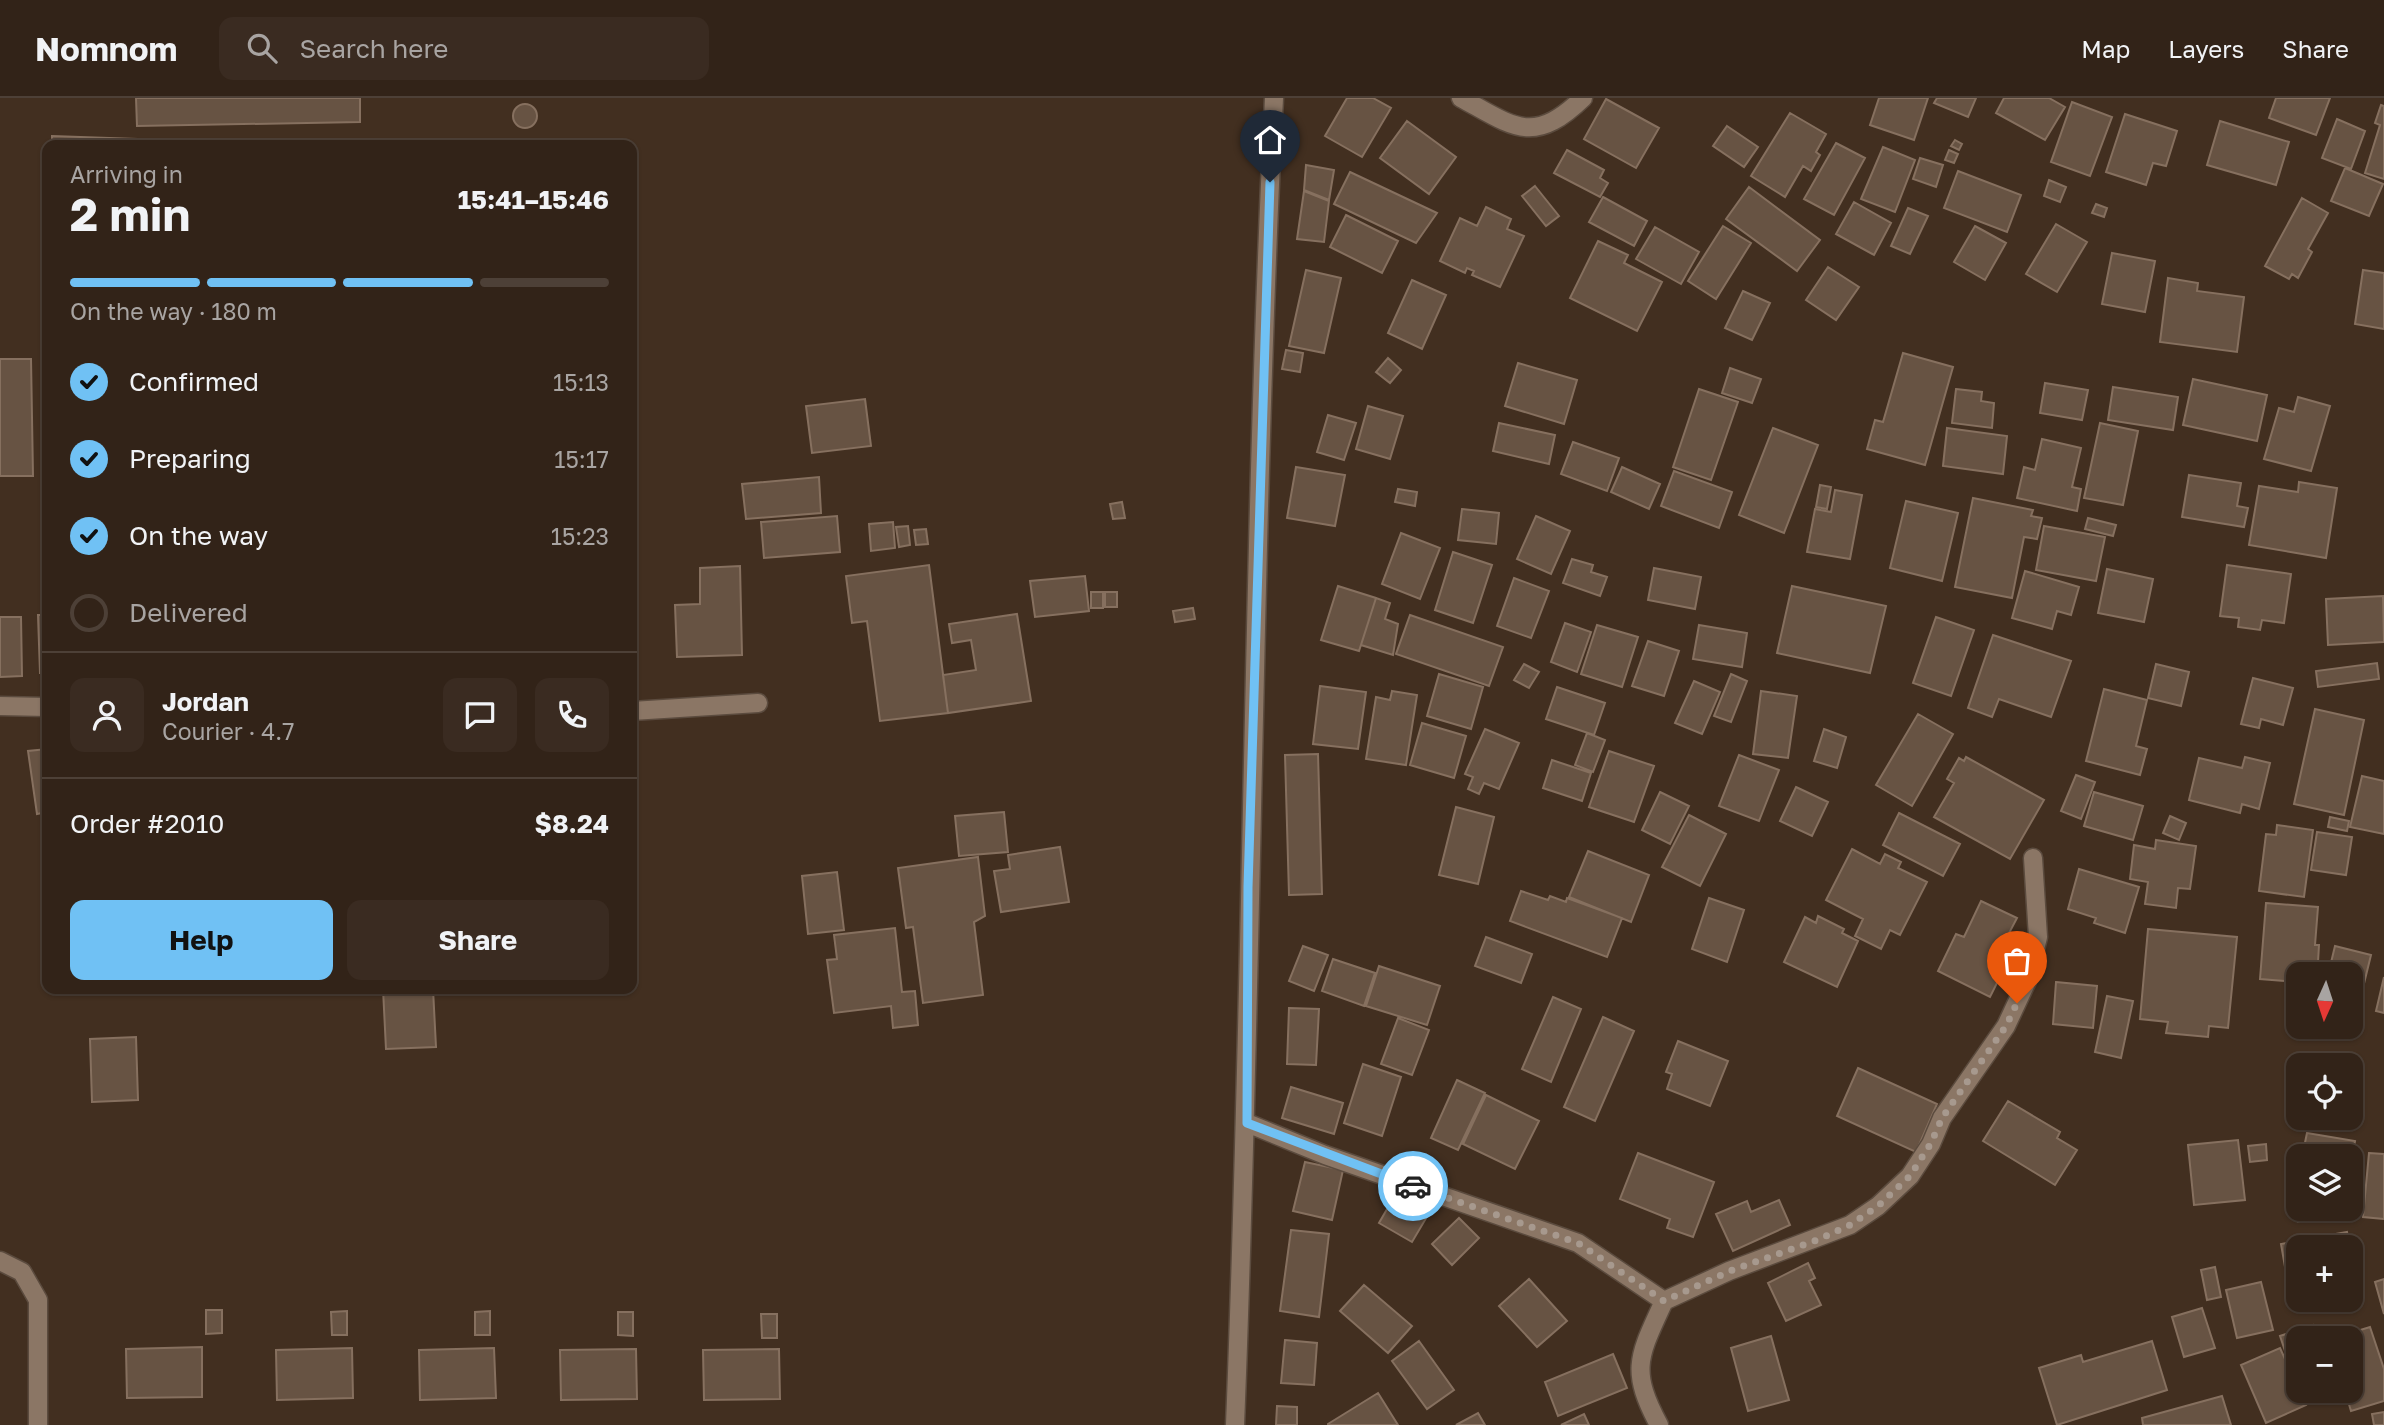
<!DOCTYPE html>
<html lang="en">
<head>
<meta charset="utf-8">
<style>
  :root { --surface:#322318; --page:#3a2b21; --text:#f1f3f6; --muted:#a8a4a2; --line:#4d4037; --accent:#70c1f4 }
  body { margin:0; font-family:"Golos Text",sans-serif; background:var(--page); color:var(--text); height:100vh; display:flex; flex-direction:column; font-size:26px; white-space:nowrap }
  * { box-sizing:border-box; margin:0 }
  p { font-size:23px; color:var(--muted) }
  .icon { flex:none; width:38px; height:38px; fill:none; stroke:currentColor; stroke-width:2; stroke-linecap:round; stroke-linejoin:round }
  .map { position:relative; flex:1; overflow:hidden }
  .drawer { position:absolute; left:42px; top:42px; width:595px; height:854px; display:flex; flex-direction:column; background:var(--surface); border-radius:14px; box-shadow:0 2px 5px #0004,0 0 0 2px var(--line) }
  .drawer>* { flex:none }
  .needle { width:46px; rotate:183deg }
  .controls { position:absolute; left:2286px; top:864px; display:grid; gap:14px }
  .controls a { display:grid; place-items:center; width:77px; height:77px; border-radius:14px; background:var(--surface); box-shadow:0 2px 5px #0004,0 0 0 2px var(--line); font-size:35px }
  .pin { position:absolute; display:grid; place-items:center; width:60px; height:60px; color:#fff; margin:-72px -30px; border-radius:50% 50% 50% 0; rotate:-45deg; box-shadow:0 0 7px #0007 }
  .pin .icon { rotate:45deg }
  .courier { position:absolute; display:grid; place-items:center; width:70px; height:70px; margin:-35px; border:5px solid #70c1f4; border-radius:50%; background:#fff; color:#222; box-shadow:0 2px 9px #0007 }
  .head em { font-style:normal; font-weight:700 }
  .head div { display:flex; flex-direction:column-reverse }
  .head { display:flex; align-items:center; justify-content:space-between; height:119px; padding:0 28px }
  h1 { font-size:46px; font-weight:700; line-height:52px }
  .bar { display:grid; grid-template-columns:repeat(4,1fr); gap:10px 7px; align-content:center; height:84px; padding:0 28px }
  .bar i { height:9px; border-radius:5px; background:var(--line) }
  .bar .current { background:var(--accent) }
  .bar p { grid-column:span 4 }
  .line { display:flex; align-items:center; gap:18px; padding:0 28px; border-top:2px solid var(--line) }
  .line div { flex:1 }
  .round { display:grid; place-items:center; flex:none; width:74px; height:74px; border-radius:14px; background:var(--page) }
  ol { padding:0 28px; list-style:none }
  li { display:flex; align-items:center; gap:21px; height:77px }
  li p { margin-inline-start:auto }
  li .icon { padding:7px; border-radius:50%; background:var(--accent); color:#111; stroke-width:4 }
  li:last-child { color:var(--muted) }
  li i { width:38px; height:38px; border:4px solid var(--line); border-radius:50% }
  .button { display:flex; gap:14px; margin-top:auto; padding:14px 28px }
  .button a { flex:1; height:80px; border-radius:14px; background:var(--accent); color:#111; font-size:28px; font-weight:700; line-height:80px; text-align:center }
  .button a+a { background:var(--page); color:var(--text) }
  header { display:flex; align-items:center; gap:42px; box-sizing:border-box; height:98px; padding:0 35px; background:var(--surface); border-bottom:2px solid var(--line) }
  header strong { font-size:33px }
  nav { display:flex; gap:38px; margin-inline-start:auto; font-size:24px }
  .search { width:490px; height:63px; background:var(--page); display:flex; align-items:center; gap:18px; box-sizing:border-box; padding:0 24px; border-radius:14px; color:var(--muted); font-size:26px }
  .map>svg:first-child { display:block }
  .building { fill:#675343; stroke:#86705f; stroke-width:2 }
  .lines { fill:none; stroke-linecap:round; stroke-linejoin:round }
  .street-casing { stroke:#5b4b3e; stroke-width:21 }
  .street { stroke:#8b7665; stroke-width:18 }
  .done { stroke:#a7998e; stroke-width:7; stroke-dasharray:0 12.6 }
  .route { stroke:#70c1f4; stroke-width:9 }
</style>
</head>
<body>
<header>
<strong>Nomnom</strong>
<div class="search"><svg class="icon" aria-label="search" viewBox="0 0 24 24"><circle cx="10" cy="10" r="6"/><path d="M15 15l6 6"/></svg>Search here</div>
<nav><a>Map</a><a>Layers</a><a>Share</a></nav>
</header>
<div class="map">
<svg width="2384" height="1327" viewBox="0 0 2384 1327">
  <rect width="100%" height="100%" fill="#422f20"/>
  <!-- building -->
  <path class="building" d="M136,0H360V24L137,28Z
    M1347,0H1373L1391,10L1362,59L1325,38Z
    M1879,0H1928L1914,42L1870,27Z
    M1937,0H1976L1968,19L1934,5Z
    M2004,0H2049L2065,9L2045,42L1996,15Z
    M2276,0H2330L2316,37L2269,20Z
    M1606,1L1659,30L1636,70L1584,41Z
    M2072,4L2112,19L2090,78L2051,64Z
    M513 18a12 12 0 1 1 24 0a12 12 0 1 1-24 0Z
    M2381,7L2384,8V81L2365,75L2380,27L2375,25Z
    M1790,15L1826,36L1816,54L1820,57L1811,73L1803,68L1785,99L1751,78Z
    M2125,16L2177,33L2166,68L2153,65L2146,87L2106,74Z
    M2337,21L2365,33L2351,71L2322,60Z
    M1407,23L1456,59L1429,96L1380,60Z
    M2220,23L2289,44L2276,87L2207,67Z
    M1727,28L1758,49L1744,69L1713,48Z
    M52,38L137,41V47H52Z
    M1955,42L1962,46L1959,52L1951,48Z
    M1836,45L1865,60L1834,117L1804,101Z
    M1883,49L1915,62L1895,114L1861,101Z
    M1567,52L1604,72L1600,80L1608,85L1600,99L1554,75Z
    M1949,52L1958,56L1954,65L1945,62Z
    M1920,60L1943,67L1936,89L1913,81Z
    M1306,67L1334,72L1329,102L1304,92Z
    M2345,70L2383,86L2369,118L2331,103Z
    M1958,73L2021,97L2007,134L1944,110Z
    M1350,74L1437,115L1416,145L1334,106Z
    M2049,82L2066,89L2060,104L2044,98Z
    M1535,88L1559,118L1546,128L1522,98Z
    M1749,89L1820,142L1797,173L1726,121Z
    M1304,93L1329,103L1324,144L1297,141Z
    M1603,99L1647,123L1634,148L1589,124Z
    M2302,100L2328,115L2308,151L2312,154L2298,180L2292,176L2289,181L2265,168Z
    M1854,104L1891,125L1874,157L1836,136Z
    M2096,106L2107,110L2104,119L2092,115Z
    M1486,109L1511,121L1507,131L1524,138L1500,189L1472,177L1474,173L1467,170L1465,175L1440,163L1460,120L1477,128Z
    M1908,110L1928,118L1910,156L1891,148Z
    M1346,117L1398,143L1382,175L1330,149Z
    M2056,126L2087,144L2057,194L2026,176Z
    M1723,128L1751,145L1716,201L1688,183Z
    M1975,128L2006,145L1985,182L1954,164Z
    M1655,129L1699,154L1681,186L1636,161Z
    M1598,143L1628,157L1624,165L1662,184L1637,233L1570,200Z
    M2112,155L2155,163L2145,214L2102,206Z
    M1828,169L1859,189L1836,222L1806,202Z
    M1306,172L1341,180L1324,255L1289,248Z
    M2363,172L2384,175V231L2355,226Z
    M2168,180L2198,185L2197,193L2244,199L2237,254L2160,244Z
    M1412,182L1446,197L1422,251L1388,235Z
    M1743,193L1770,205L1752,242L1725,230Z
    M1286,252L1303,255L1300,274L1282,271Z
    M1903,255L1953,269L1925,367L1867,351L1875,322L1883,324Z
    M1388,260L1401,272L1390,285L1376,274Z
    M0,261H31L33,378H0Z
    M1518,265L1577,282L1564,326L1505,308Z
    M1730,270L1761,281L1752,305L1722,295Z
    M2193,281L2267,297L2257,343L2183,327Z
    M2045,285L2088,292L2082,322L2040,315Z
    M2113,289L2178,299L2173,332L2108,322Z
    M1699,291L1738,304L1711,382L1673,369Z
    M1956,291L1982,294L1981,303L1994,305L1992,330L1952,325Z
    M2298,299L2330,308L2311,373L2264,361L2279,310L2294,314Z
    M865,301L871,348L812,355L806,308Z
    M1368,308L1403,318L1390,361L1356,351Z
    M1328,317L1356,325L1344,362L1317,354Z
    M1499,325L1555,337L1549,366L1493,353Z
    M2100,325L2138,333L2123,407L2084,400Z
    M1773,330L1818,347L1784,435L1739,417Z
    M1947,330L2007,338L2003,376L1943,368Z
    M2042,341L2081,350L2072,389L2081,391L2077,413L2017,400L2024,369L2035,372Z
    M1573,344L1619,360L1607,393L1561,376Z
    M1296,369L1345,377L1335,428L1287,420Z
    M1622,369L1660,386L1649,411L1611,394Z
    M1674,373L1732,394L1719,430L1661,408Z
    M2189,377L2241,385L2237,408L2248,410L2244,429L2182,419Z
    M819,379L821,415L746,421L742,386Z
    M2299,384L2337,390L2326,460L2249,447L2259,388L2298,394Z
    M1820,387L1831,389L1827,411L1816,409Z
    M1398,391L1417,394L1415,408L1395,404Z
    M1835,392L1862,397L1850,461L1807,454L1815,411L1831,414Z
    M1973,400L2033,412L2031,418L2042,420L2037,441L2024,439L2012,500L1955,489Z
    M1906,403L1958,415L1942,483L1890,470Z
    M1122,404L1125,420L1113,421L1110,406Z
    M1462,411L1499,415L1496,446L1458,442Z
    M837,418L840,454L764,460L761,424Z
    M1536,418L1570,433L1551,476L1517,461Z
    M2088,420L2116,427L2113,438L2085,431Z
    M893,424L895,450L871,453L869,426Z
    M908,428L910,447L899,449L896,429Z
    M2044,428L2105,439L2096,483L2036,472Z
    M926,431L928,446L916,447L914,432Z
    M1401,435L1440,450L1420,501L1382,486Z
    M1453,454L1492,467L1473,525L1435,512Z
    M1572,461L1593,467L1591,474L1607,479L1600,498L1563,485Z
    M929,467L948,615L880,623L867,523L852,525L846,478Z
    M2227,467L2291,476L2284,525L2262,522L2260,532L2238,529L2239,520L2220,518Z
    M740,468L742,557L677,559L675,507L700,506V470Z
    M1654,470L1701,479L1695,511L1648,502Z
    M2107,471L2153,481L2144,524L2098,515Z
    M2025,473L2079,489L2071,517L2057,513L2052,531L2012,520Z
    M1085,478L1089,513L1035,519L1030,483Z
    M1514,480L1549,493L1531,540L1497,528Z
    M1338,488L1376,500L1359,553L1321,542Z
    M1792,488L1886,508L1870,575L1777,555Z
    M1091,494H1103V510H1091Z
    M1105,494H1117V509H1105Z
    M2383,498L2384,544L2328,547L2326,501Z
    M1376,500L1390,505L1385,521L1398,526L1393,557L1361,547Z
    M1193,510L1195,521L1175,524L1173,513Z
    M1017,516L1031,603L948,615L943,577L976,572L971,542L952,545L949,526Z
    M38,517H47V575H40Z
    M1410,517L1503,549L1489,588L1396,556Z
    M0,519H21L22,578L0,579Z
    M1936,519L1974,532L1951,598L1913,585Z
    M1565,525L1591,534L1577,574L1551,564Z
    M1597,527L1638,539L1622,589L1581,576Z
    M1699,527L1747,535L1742,569L1693,561Z
    M1993,537L2071,563L2051,619L1999,601L1992,619L1968,610Z
    M1648,543L1679,553L1664,598L1632,588Z
    M2377,565L2379,581L2318,589L2316,573Z
    M1524,566L1539,574L1529,590L1514,582Z
    M2156,566L2189,574L2181,608L2148,600Z
    M1439,576L1483,589L1471,631L1427,618Z
    M1731,576L1747,583L1731,624L1714,618Z
    M2253,580L2293,590L2283,627L2261,621L2259,630L2241,626Z
    M1694,583L1720,594L1702,636L1675,625Z
    M1320,588L1366,594L1358,651L1313,646Z
    M1557,589L1605,605L1594,637L1546,621Z
    M2104,591L2147,602L2136,648L2147,651L2140,677L2086,663Z
    M1392,593L1417,597L1406,667L1366,661L1376,599L1390,602Z
    M1761,593L1797,598L1788,660L1753,656Z
    M2315,611L2364,622L2344,717L2294,706Z
    M1918,616L1953,636L1912,708L1876,687Z
    M1422,625L1466,638L1454,680L1410,667Z
    M1485,631L1519,645L1499,691L1484,685L1479,696L1468,691L1473,679L1465,676Z
    M1824,631L1846,639L1837,670L1814,663Z
    M1587,635L1605,642L1593,674L1575,667Z
    M47,651V714L37,716L28,653Z
    M1609,653L1654,668L1634,724L1589,709Z
    M1318,656L1322,796L1289,797L1285,657Z
    M1739,657L1779,672L1759,723L1719,708Z
    M1966,659L2044,702L2010,761L1934,719L1954,685L1947,681L1959,660L1964,663Z
    M2245,659L2270,665L2259,711L2242,706L2240,715L2189,702L2199,660L2242,670Z
    M1552,662L1591,675L1582,703L1543,690Z
    M2076,677L2095,684L2081,721L2061,713Z
    M2362,678L2384,683V736L2350,729Z
    M1796,689L1828,704L1812,738L1780,723Z
    M1660,694L1689,708L1670,746L1642,732Z
    M2094,694L2143,708L2133,742L2084,728Z
    M1456,709L1494,719L1478,786L1439,777Z
    M1004,714L1008,754L959,758L955,718Z
    M1899,715L1960,746L1943,778L1883,747Z
    M1689,717L1726,736L1700,788L1662,769Z
    M2170,718L2186,725L2179,742L2163,735Z
    M2330,719L2349,723L2347,733L2328,729Z
    M2277,727L2313,732L2304,799L2259,793L2266,736L2276,737Z
    M2317,734L2352,739L2346,777L2311,772Z
    M2156,742L2196,748L2190,791L2178,790L2176,810L2145,806L2148,784L2130,781L2134,747L2155,751Z
    M1060,749L1069,804L1001,814L994,773L1010,771L1008,757Z
    M1852,751L1880,766L1885,756L1901,764L1898,770L1927,784L1900,837L1890,832L1881,851L1855,838L1863,821L1826,802Z
    M1588,753L1649,777L1631,824L1569,799Z
    M978,759L985,818L974,824L983,897L923,905L913,829L906,830L898,770Z
    M2079,771L2139,789L2125,835L2094,825L2096,820L2068,811Z
    M837,774L844,832L808,836L802,778Z
    M1521,793L1548,802L1550,798L1566,804L1567,800L1622,820L1607,859L1510,823Z
    M1709,800L1744,812L1727,864L1692,851Z
    M1981,803L2017,820L1997,858L2008,863L1990,899L1938,873L1956,836L1964,839Z
    M2266,805L2318,809L2315,847H2319L2318,864H2312L2311,877H2298V884L2260,881Z
    M1818,818L1844,831L1842,835L1858,843L1837,889L1784,864L1805,819L1816,825Z
    M895,830L902,894L915,893L918,927L893,930L891,908L834,915L827,862L837,861L834,837Z
    M2148,831L2237,839L2228,930L2209,928L2208,939L2166,935L2168,924L2140,921Z
    M1486,839L1532,856L1521,885L1475,868Z
    M1303,848L1328,857L1314,893L1289,883Z
    M2335,848L2371,857L2359,906L2350,904V877H2328Z
    M1333,861L1375,875L1364,908L1322,893Z
    M1379,868L1440,888L1427,927L1366,908Z
    M2384,879V915L2376,913Z
    M2056,884L2097,888L2093,930L2053,926Z
    M383,891H433L436,949L386,951Z
    M2107,898L2133,903L2121,960L2095,954Z
    M1553,899L1581,911L1551,984L1522,971Z
    M1289,910L1319,911L1316,967L1287,966Z
    M1603,919L1634,933L1595,1023L1564,1009Z
    M1398,920L1429,932L1412,977L1381,966Z
    M136,939L138,1002L92,1004L90,941Z
    M1678,943L1728,963L1710,1008L1667,991L1672,976L1666,974Z
    M1363,966L1401,979L1382,1038L1344,1025Z
    M1858,970L1937,1006L1916,1054L1837,1018Z
    M1457,982L1485,995L1458,1052L1431,1040Z
    M1291,989L1343,1005L1334,1036L1282,1020Z
    M1486,997L1539,1023L1515,1071L1463,1046Z
    M2008,1003L2060,1034L2057,1040L2077,1052L2055,1087L1983,1043Z
    M2307,1035L2355,1043L2350,1070V1059H2302Z
    M2238,1042L2245,1102L2194,1107L2188,1047Z
    M2266,1046L2267,1062L2250,1064L2248,1048Z
    M1638,1055L1714,1084L1693,1139L1667,1130L1670,1121L1620,1101Z
    M2369,1055L2384,1056V1121L2363,1119Z
    M1305,1064L1343,1072L1332,1122L1293,1113Z
    M2297,1094L2298,1111H2344V1123L2298,1124Z
    M1394,1099L1428,1117L1412,1144L1379,1125Z
    M1779,1102L1790,1127L1733,1153L1716,1116L1747,1103L1751,1114Z
    M1459,1120L1479,1140L1452,1167L1432,1146Z
    M1291,1132L1329,1136L1319,1219L1280,1213Z
    M2347,1134L2350,1150H2298V1184L2288,1186L2281,1146Z
    M2350,1152L2354,1174L2350,1175Z
    M1808,1165L1815,1180L1809,1183L1821,1207L1786,1223L1768,1185Z
    M2215,1169L2221,1199L2207,1202L2201,1172Z
    M1529,1181L1567,1223L1537,1249L1499,1208Z
    M2384,1181V1216L2375,1184Z
    M2261,1184L2273,1232L2237,1240L2226,1192Z
    M1364,1187L1412,1228L1388,1255L1340,1213Z
    M2202,1210L2215,1250L2184,1259L2172,1219Z
    M206,1212H222V1235L206,1236Z
    M347,1213V1237H332L331,1214Z
    M490,1213V1237H475V1214Z
    M618,1214H633V1238L618,1237Z
    M761,1216H777V1240H762Z
    M2313,1227L2317,1241H2298V1259L2288,1262L2280,1238Z
    M2370,1229L2384,1271V1303L2351,1313L2345,1293H2350V1241H2331Z
    M1771,1238L1789,1302L1748,1313L1731,1250Z
    M1285,1242L1317,1245L1314,1287L1281,1285Z
    M1419,1243L1454,1292L1427,1311L1392,1263Z
    M2152,1243L2167,1292L2057,1327L2039,1270L2081,1257L2083,1264Z
    M202,1249V1299L127,1300L126,1251Z
    M352,1250L353,1300L277,1302L276,1252Z
    M494,1250L496,1300L420,1302L419,1252Z
    M2280,1250L2306,1307L2266,1325L2241,1267Z
    M636,1251L637,1301L561,1302L560,1252Z
    M779,1251L780,1301L704,1302L703,1252Z
    M1613,1256L1627,1290L1558,1318L1545,1284Z
    M1378,1295L1398,1327H1328V1326Z
    M2222,1298L2231,1327H2143L2142,1320Z
    M1277,1308L1297,1309V1327H1276Z
    M2384,1314V1327H2374L2372,1316Z
    M1478,1315L1485,1327H1456Z
    M1584,1316L1589,1327H1561Z"/>
  <g class="lines">
    <!-- street casing -->
    <g class="street-casing">
      <path id="street" d="M1461,0C1514,29 1533,48 1583,0
        M0,608L47,609
        M632,613L758,605
        M1247,1025L1325,1057L1578,1145L1664,1203
        M0,1163L22,1174L38,1202V1327
        M1235,1327C1253,885 1252,442 1274,0
        M1659,1327C1629,1271 1639,1258 1664,1203L1729,1173L1850,1127L1878,1108L1910,1078L1931,1046L1942,1020L2006,928L2027,883L2038,839L2033,760"/>
    </g>
    <!-- street -->
    <use href="#street" class="street"/>
  </g>
  <g class="lines">
    <!-- done -->
    <path class="done" d="M1413,1088L1578,1145L1664,1203L1730,1173L1817,1142L1850,1127L1878,1108L1910,1078L1931,1045L1942,1020L2006,928L2017,905"/>
    <!-- route -->
    <path class="route" d="M1270,84L1248,789L1247,1025L1413,1088"/>
  </g>
</svg>
<div class="controls">
<a><svg class="needle" viewBox="-14 -14 28 28"><path d="M0-13l5 13h-10z" fill="#e53935"/><path d="M0 13l5-13h-10z" fill="#a8a4a2"/></svg></a>
<a><svg class="icon" aria-label="locate" viewBox="0 0 24 24"><circle cx="12" cy="12" r="6"/><path d="M12 2v4M12 18v4M2 12h4M18 12h4"/></svg></a>
<a><svg class="icon" aria-label="layers" viewBox="0 0 24 24"><path d="M12 4l9 5-9 5-9-5zM3 14l9 5 9-5"/></svg></a>
<a>+</a>
<a>−</a>
</div>
<div class="pin" style="left:2017px;top:905px;background:#ea580c"><svg class="icon" aria-label="bag" viewBox="0 0 24 24"><path d="M5 8h14l-1 12H6zM9 8a3 3 0 0 1 6 0"/></svg></div>
<div class="pin" style="left:1270px;top:84px;background:#1f2937"><svg class="icon" aria-label="home" viewBox="0 0 24 24"><path d="M3 11l9-7 9 7M6 9v11h12V9"/></svg></div>
<div class="courier" style="left:1413px;top:1088px"><svg class="icon" aria-label="car" viewBox="0 0 24 24"><path d="M5 17H2v-5l4-1 3-4h7l3 4 3 1v5h-3M9 17h6M6 11h13"/><circle cx="7" cy="17" r="2"/><circle cx="17" cy="17" r="2"/></svg></div>
<section class="drawer">
<div class="head"><div><h1>2 min</h1><p>Arriving in</p></div><em>15:41–15:46</em></div>
<div class="bar"><i class="current"></i><i class="current"></i><i class="current"></i><i></i><p>On the way · 180 m</p></div>
<ol>
<li><svg class="icon" aria-label="check" viewBox="0 0 24 24"><path d="M5 12l5 5 9-10"/></svg>Confirmed<p>15:13</p></li>
<li><svg class="icon" aria-label="check" viewBox="0 0 24 24"><path d="M5 12l5 5 9-10"/></svg>Preparing<p>15:17</p></li>
<li><svg class="icon" aria-label="check" viewBox="0 0 24 24"><path d="M5 12l5 5 9-10"/></svg>On the way<p>15:23</p></li>
<li><i></i>Delivered</li>
</ol>
<div class="line" style="height:126px"><a class="round"><svg class="icon" aria-label="person" viewBox="0 0 24 24"><circle cx="12" cy="8" r="4"/><path d="M4 21q1-7 8-7t8 7"/></svg></a><div><b>Jordan</b><p>Courier · 4.7</p></div><a class="round"><svg class="icon" aria-label="chat" viewBox="0 0 24 24"><path d="M4 5h16v11H9l-5 4z"/></svg></a><a class="round"><svg class="icon" aria-label="phone" viewBox="0 0 24 24"><path d="M5 4h4l2 5-3 2q2 4 5 5l2-3 5 2v4C11 20 4 13 5 4z"/></svg></a></div>
<div class="line" style="height:91px"><div>Order #2010</div><b>$8.24</b></div>
<div class="button"><a>Help</a><a>Share</a></div>
</section>
</div>
</body>
</html>
